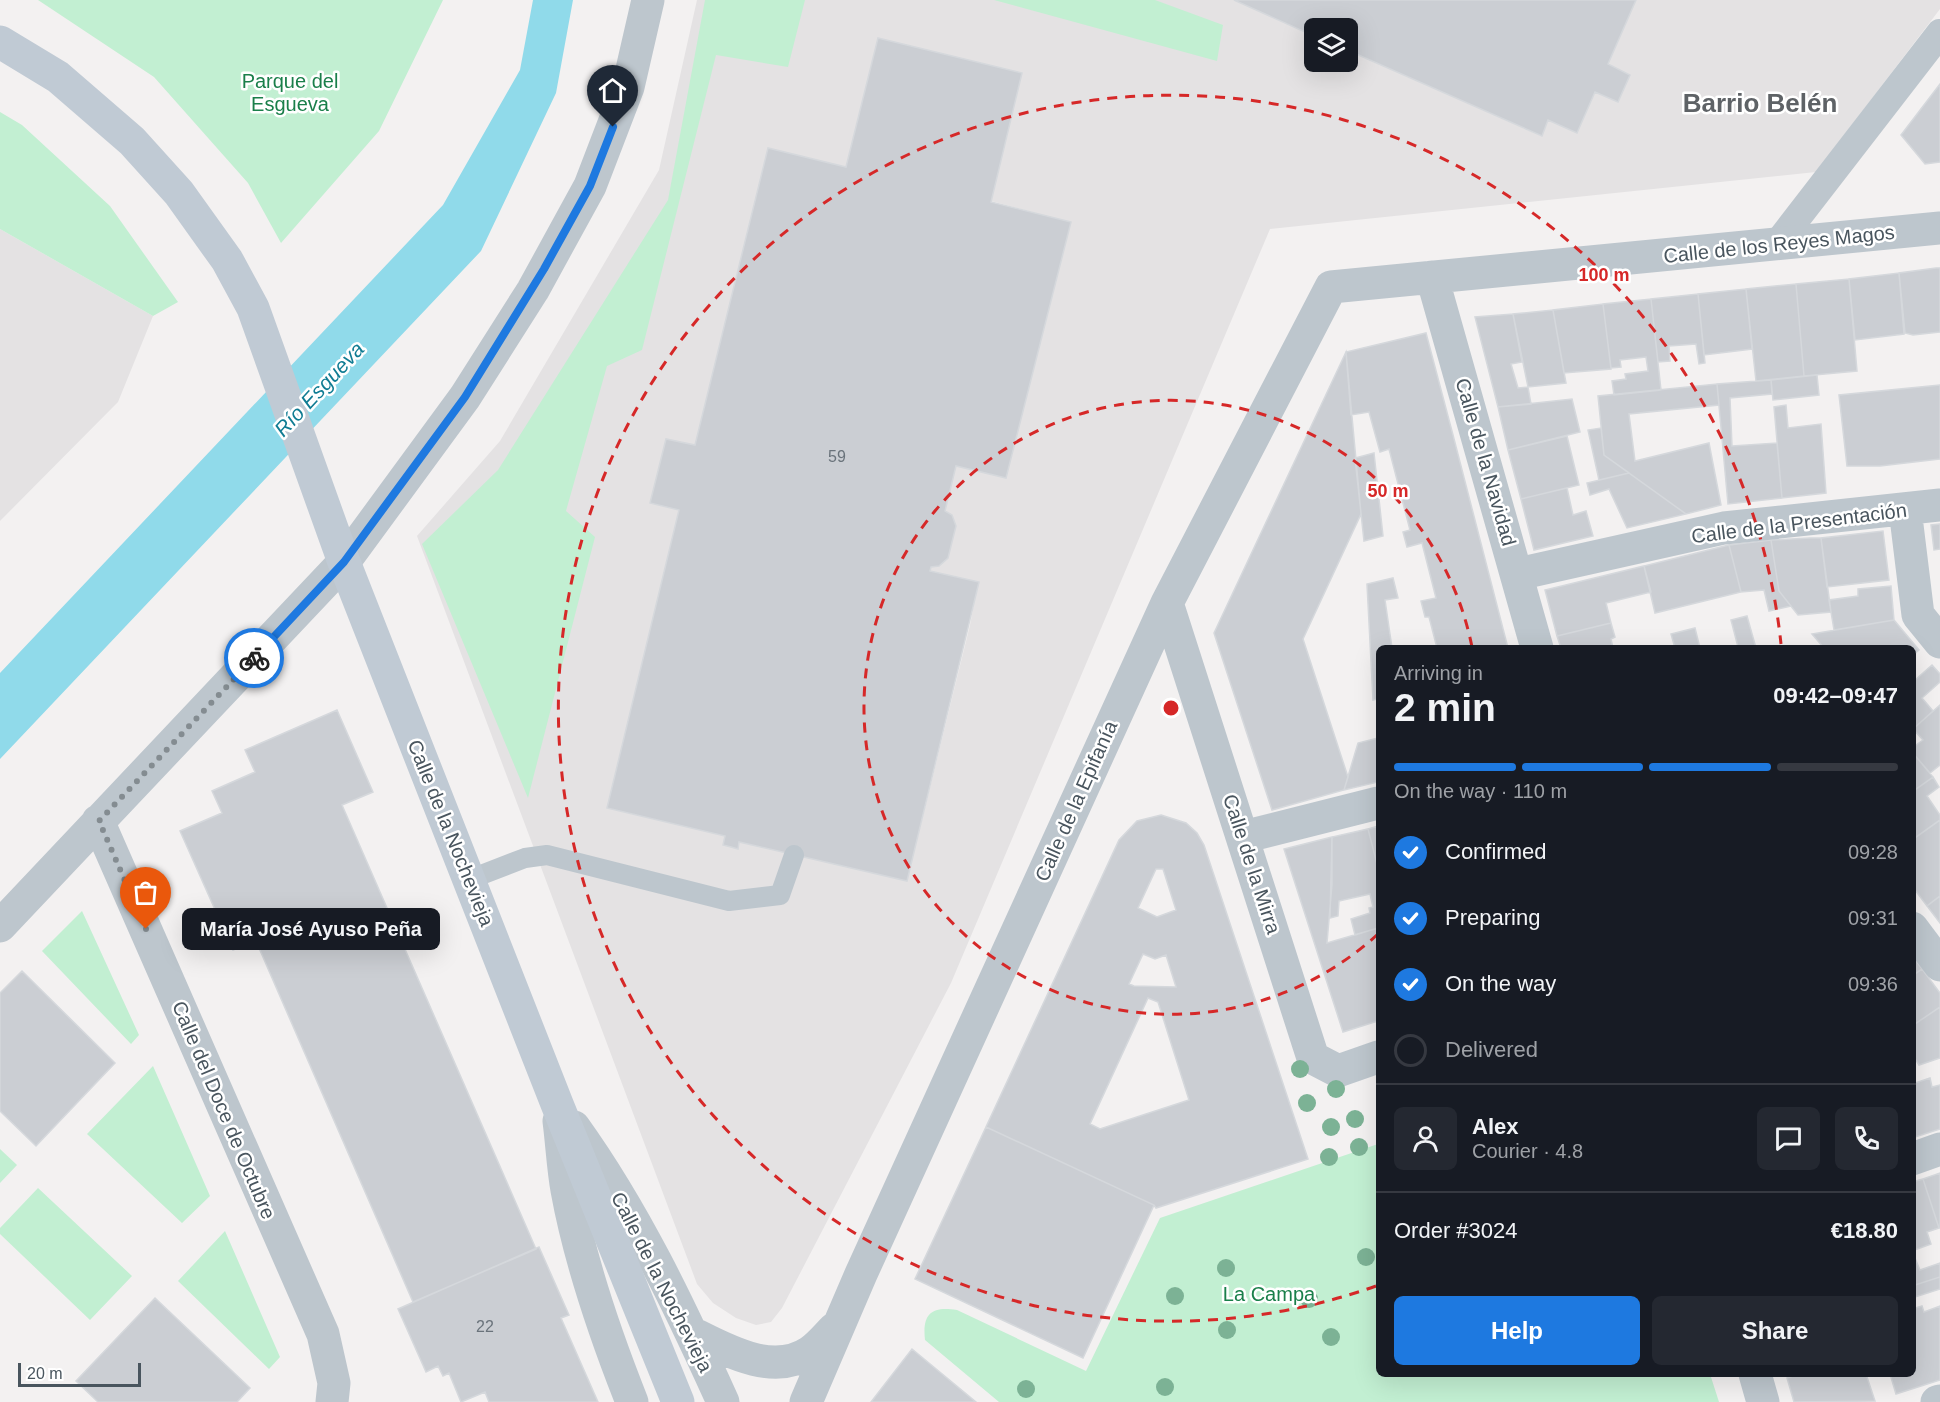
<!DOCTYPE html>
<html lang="en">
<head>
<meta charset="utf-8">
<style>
  :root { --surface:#171b24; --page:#242831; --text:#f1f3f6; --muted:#9ea1a6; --line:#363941; --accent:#1e79e0 }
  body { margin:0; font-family:Arial,sans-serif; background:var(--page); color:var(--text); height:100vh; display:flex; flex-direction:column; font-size:22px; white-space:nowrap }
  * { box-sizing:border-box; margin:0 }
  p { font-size:20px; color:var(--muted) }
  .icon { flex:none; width:33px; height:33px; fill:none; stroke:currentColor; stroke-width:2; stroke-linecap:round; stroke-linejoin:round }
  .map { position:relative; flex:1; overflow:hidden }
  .panel { position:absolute; left:1376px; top:645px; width:540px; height:732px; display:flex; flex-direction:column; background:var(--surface); border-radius:9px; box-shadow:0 6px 24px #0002 }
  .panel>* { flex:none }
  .fabs { position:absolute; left:1304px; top:18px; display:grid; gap:12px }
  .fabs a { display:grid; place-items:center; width:54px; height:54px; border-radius:9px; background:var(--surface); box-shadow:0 6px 24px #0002; font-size:30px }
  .scale { position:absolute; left:18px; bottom:15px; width:123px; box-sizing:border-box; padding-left:6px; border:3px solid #49555e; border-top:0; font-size:16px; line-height:21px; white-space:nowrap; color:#49555e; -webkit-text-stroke:4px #fff; paint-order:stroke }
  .pin { position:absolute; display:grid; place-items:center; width:51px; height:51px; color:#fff; margin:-62px -26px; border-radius:50% 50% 50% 0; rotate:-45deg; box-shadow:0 0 6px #0007 }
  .pin .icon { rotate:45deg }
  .courier { position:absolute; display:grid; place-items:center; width:60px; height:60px; margin:-30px; border:4px solid #1e79e0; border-radius:50%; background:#fff; color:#222; box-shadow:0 2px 8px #0007 }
  .bubble { position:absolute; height:42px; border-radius:9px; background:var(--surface); box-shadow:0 6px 24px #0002; font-size:20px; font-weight:700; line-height:42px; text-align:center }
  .head em { font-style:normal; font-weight:700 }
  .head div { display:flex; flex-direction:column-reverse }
  .head { display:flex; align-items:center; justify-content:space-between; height:102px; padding:0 18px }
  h1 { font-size:39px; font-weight:700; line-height:45px }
  .bar { display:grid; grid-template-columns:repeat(4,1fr); gap:9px 6px; align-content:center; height:72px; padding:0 18px }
  .bar i { height:8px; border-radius:4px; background:var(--line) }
  .bar .current { background:var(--accent) }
  .bar p { grid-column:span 4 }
  .line { display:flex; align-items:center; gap:15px; padding:0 18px; border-top:2px solid var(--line) }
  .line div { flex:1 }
  .round { display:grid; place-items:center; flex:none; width:63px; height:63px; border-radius:9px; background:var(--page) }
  ol { padding:0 18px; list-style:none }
  li { display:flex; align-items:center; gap:18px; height:66px }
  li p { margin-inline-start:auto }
  li .icon { padding:6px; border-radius:50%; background:var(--accent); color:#fff; stroke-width:4 }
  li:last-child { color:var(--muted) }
  li i { width:33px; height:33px; border:3px solid var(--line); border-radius:50% }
  .primary-button { display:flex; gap:12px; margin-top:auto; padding:12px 18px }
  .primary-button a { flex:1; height:69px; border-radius:9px; background:var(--accent); color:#fff; font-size:24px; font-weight:700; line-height:69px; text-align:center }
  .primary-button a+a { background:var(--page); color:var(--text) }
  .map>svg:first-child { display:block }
  .education { fill:#e4e2e3; fill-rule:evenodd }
  .green { fill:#c2efd2 }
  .water { fill:#90daea }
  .building { fill:#cbced3; stroke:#d5d8dc; stroke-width:1.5; fill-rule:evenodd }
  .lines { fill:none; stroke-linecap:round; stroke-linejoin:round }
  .service { stroke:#bdc6cd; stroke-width:20 }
  .pedestrian { stroke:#bdc6cd; stroke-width:28 }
  .minor { stroke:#bdc6cd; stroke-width:33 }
  .secondary { stroke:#c0cad4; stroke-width:33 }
  .tree { fill:#7cb295 }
  .done { stroke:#848c91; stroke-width:6; stroke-dasharray:0 10.8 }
  .route { stroke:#1e79e0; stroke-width:8 }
  .ring { fill:none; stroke:#d62828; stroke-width:3; stroke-dasharray:10 8 }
  .labels { text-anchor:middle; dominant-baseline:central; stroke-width:5; stroke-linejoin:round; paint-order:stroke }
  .number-label { font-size:16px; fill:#6a737b }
  .park-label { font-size:20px; fill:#1a7f4a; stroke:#fff }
  .street-label { font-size:20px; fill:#49555e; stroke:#fff }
  .water-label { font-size:21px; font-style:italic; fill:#107c93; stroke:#fff }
  .district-label { font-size:26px; font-weight:bold; fill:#5e6266; stroke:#fff }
  .centre { fill:#d62828; stroke:#fff; stroke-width:3 }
  .ring-label { font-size:18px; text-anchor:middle; font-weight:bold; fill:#d62828; stroke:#fff; stroke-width:5; stroke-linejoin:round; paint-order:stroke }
</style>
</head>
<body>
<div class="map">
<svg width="1940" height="1402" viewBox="0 0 1940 1402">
  <rect width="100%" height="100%" fill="#f3f1f1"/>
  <!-- education -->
  <path class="education" d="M697,0H1234L1314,36V62H1347V50L1541,136L1548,120L1577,133L1636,0H1940V9L1816,172L1270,229L951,983L782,1308L771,1322L756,1325L736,1318L713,1303L697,1284L417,536L500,441L659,170ZM878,38L1021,73L991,201L1070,222L956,466L945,511L952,515L956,526L948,558L939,566L931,567L930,571L978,582L970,625L907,881L739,842L737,849L731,847L723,845L725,836L607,808L679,510L650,503L666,439L695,445L768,148L846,167Z
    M0,229L153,316L118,402L0,521Z"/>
  <!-- green -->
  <path class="green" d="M38,0H443L379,131L281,243L248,183L154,77Z
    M705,0H805L788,67L716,55L642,350L607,366L566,511L595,537L528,798L422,544L498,470L668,200Z
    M994,0H1155L1223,25L1217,61Z
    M0,112L22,125L110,206L178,302L153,316L0,229Z
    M82,911L139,1035L131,1044L42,951Z
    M153,1066L210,1196L182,1223L87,1134Z
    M1378,1144V1374H1710L1719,1402H999L925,1340C922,1313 932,1306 957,1310L1086,1371L1160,1218Z
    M0,1149L17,1165L0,1183Z
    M38,1188L132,1276L90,1320L0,1234V1228Z
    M225,1231L280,1357L269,1369L178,1281Z"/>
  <!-- water -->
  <path class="water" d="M533,0H573L556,93L481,251L0,759V673L443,205L520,70Z"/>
  <!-- building -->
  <path class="building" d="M1234,0H1636L1608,64L1630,75L1618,102L1595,92L1577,133L1548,120L1542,136L1347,50V28H1314V36Z
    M878,38L1022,73L991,202L1071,222L1006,478L956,466L945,511L952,515L956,526L948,558L939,566L931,567L930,571L979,582L907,881L739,842L738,849L731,847L723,845L725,836L607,808L679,510L650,503L666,439L695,445L768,148L846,167Z
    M1940,84V162L1925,164L1901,135Z
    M1936,268H1940V332L1913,335L1905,333L1899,273Z
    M1899,273L1904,334L1855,340L1849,279Z
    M1849,279L1857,371L1804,376L1796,284Z
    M1796,284L1804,376L1756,381L1746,289Z
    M1746,289L1752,349L1704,355L1698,294Z
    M1698,294L1705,363L1699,364L1696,344L1669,346L1670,361L1658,362L1651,299Z
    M1651,299L1661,390L1614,395L1612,381L1626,379L1625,374L1648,371L1646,357L1620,360L1621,367L1611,368L1603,304Z
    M1603,304L1611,369L1564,373L1553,310Z
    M1553,310L1566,383L1528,387L1513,314Z
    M1513,314L1522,362L1511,364L1518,388L1528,387L1531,404L1498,407L1475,317Z
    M1426,333L1453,435L1508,648H1437L1429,617H1425L1421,601L1436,598L1422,543L1407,547L1403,532L1410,530L1389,449L1380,452L1369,412L1351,415L1346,352Z
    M1346,352L1361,514L1303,639L1348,777L1344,790L1272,810L1214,633Z
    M1817,375L1819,395L1773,400L1771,380Z
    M1771,380L1772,394L1730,398L1732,446L1777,443L1782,498L1728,504L1717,384Z
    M1717,384L1719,405L1629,414L1635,461L1709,443L1721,505L1686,514L1604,455L1598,396Z
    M1940,385V459L1880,466H1847L1839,395Z
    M1572,399L1580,432L1508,450L1498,407Z
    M1786,405L1788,428L1821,424L1826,493L1782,498L1774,407Z
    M1601,428L1604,455L1629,473L1599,480L1588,430Z
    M1567,436L1579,485L1521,499L1508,450Z
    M1374,453L1383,536L1364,541L1355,458Z
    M1629,473L1686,514L1627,528L1609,489L1590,495L1587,483Z
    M1567,488L1573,515L1586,511L1593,536L1534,550L1521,499Z
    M1940,524V549L1934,550L1931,525Z
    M1883,531L1889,580L1827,587L1821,538Z
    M1810,538H1821L1831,612L1798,615L1779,591L1771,540Z
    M1771,540L1779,591L1791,606L1769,611L1764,590L1741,592L1729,545Z
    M1729,545L1741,592L1655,613L1644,566Z
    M1644,566L1651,592L1606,603L1611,623L1557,636L1545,590Z
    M1393,578L1398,598L1385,600L1392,648H1378V699L1373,700L1367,584Z
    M1891,586L1894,620L1834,630L1829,600L1858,596V589Z
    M1747,616L1756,648H1732L1738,647L1731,620Z
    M1894,620L1919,650L1912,656V648H1824L1812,634Z
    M1611,623L1615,637L1611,639L1613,648H1561L1557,636Z
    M1695,628L1700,648H1675L1671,634Z
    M1932,665L1940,674V682L1922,698L1933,711L1912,730V678L1915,680Z
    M1940,705V765L1930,773L1912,752V748L1923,740L1913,729Z
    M337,710L373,792L342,805L536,1249L413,1302L259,948L255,941L233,950L180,831L222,813L212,791L255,772L245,750Z
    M1378,738V782L1344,790L1358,743Z
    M1912,752L1933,777L1912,792Z
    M1933,777L1939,787L1927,796L1940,815V820L1912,840V792Z
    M1161,815L1186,823L1197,833L1204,845L1308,1159L1156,1208L1154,1205L986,1127L1119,840L1137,821ZM1156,869H1163L1176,910L1157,917L1138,908ZM1143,954L1155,959L1166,955L1176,987L1134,986L1129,984ZM1148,998L1158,1002L1189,1100L1100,1129L1090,1124Z
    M1940,820V896L1927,906L1912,886V840Z
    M1378,826V868L1368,829Z
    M1368,829L1378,868V928L1355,935L1351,919L1370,913L1369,908L1373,907L1370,894L1339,901L1338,916L1330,918L1332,837Z
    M1332,837V884L1327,943L1378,928V1021L1343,1032L1284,849Z
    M1940,896V923L1927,906Z
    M1912,955L1922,969L1912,976Z
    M1922,969L1940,993V1007L1912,1026V976Z
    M22,971L115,1063L36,1146L0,1111V993Z
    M1940,1007V1058L1919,1065L1912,1054V1026Z
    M1930,1078L1932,1087L1940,1085V1129L1912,1138V1084Z
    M986,1127L1154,1205L1083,1358L915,1279Z
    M1940,1173V1228H1939L1923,1179Z
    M1923,1179L1939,1228L1927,1232L1931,1244L1912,1251V1182Z
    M539,1247L569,1315L561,1318L598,1402H489L485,1392L461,1402L449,1373L443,1376L438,1366L426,1372L398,1309Z
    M1912,1251L1920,1270L1940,1263V1277L1912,1286Z
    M1940,1277V1289L1912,1298V1286Z
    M155,1298L250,1388L237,1402H98L76,1381Z
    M1922,1306L1924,1312L1940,1306V1380L1896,1394L1890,1374H1912V1309Z
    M912,1349L976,1402H871Z
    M1799,1374H1866L1875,1401L1794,1402L1787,1378Z"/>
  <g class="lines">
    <!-- service -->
    <path class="service" d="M468,880L525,858L547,855L729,901L780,895L794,855"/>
    <!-- pedestrian -->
    <path class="pedestrian" d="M1777,244L1940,33"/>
    <!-- minor -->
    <path class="minor" d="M1432,277L1537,648
      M1905,509L1918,615L1940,642
      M1518,574L1724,528L1940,505
      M1167,603L1313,1058L1338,1071L1378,1057
      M98,821L323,1334L334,1383L332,1402
      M1243,837L1378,803
      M0,926L344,562L465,397L533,290L590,186L628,87L648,0
      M1912,928L1940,965
      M559,1121C562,1144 563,1168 567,1190C580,1262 605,1334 632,1402
      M574,1127C635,1212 680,1307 723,1402
      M1912,1159L1940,1149
      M692,1333C726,1350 773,1377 810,1352C819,1346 826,1337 834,1329
      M1755,1374L1763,1402
      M806,1402L861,1274L1167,603L1331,287L1940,228
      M1937,1402L1940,1401"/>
    <!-- secondary -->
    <path class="secondary" d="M0,42L58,77L132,141L179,193L227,260L253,308L344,562L557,1104L678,1402"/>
  </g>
  <!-- trees -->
  <g class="tree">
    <circle cx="1300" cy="1069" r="9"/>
    <circle cx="1336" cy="1089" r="9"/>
    <circle cx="1307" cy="1103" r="9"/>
    <circle cx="1355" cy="1119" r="9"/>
    <circle cx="1331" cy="1127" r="9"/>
    <circle cx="1359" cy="1147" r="9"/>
    <circle cx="1329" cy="1157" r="9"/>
    <circle cx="1366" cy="1257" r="9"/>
    <circle cx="1226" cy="1268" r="9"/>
    <circle cx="1175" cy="1296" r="9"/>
    <circle cx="1309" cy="1299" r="9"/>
    <circle cx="1227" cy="1330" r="9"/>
    <circle cx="1331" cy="1337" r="9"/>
    <circle cx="1165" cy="1387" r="9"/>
    <circle cx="1026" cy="1389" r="9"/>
  </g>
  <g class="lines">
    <!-- done -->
    <path class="done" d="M146,929L99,821L254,658"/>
    <!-- route -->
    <path class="route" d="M254,658L344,562L465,397L544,269L590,186L613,127"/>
  </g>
  <!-- distance rings -->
  <g class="ring">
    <path d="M1378 934A307 307 0 1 1 1472 647"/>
    <path d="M1376 1286A613 613 0 1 1 1781 644"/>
  </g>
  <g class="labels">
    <!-- number labels -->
    <g class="number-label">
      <text x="837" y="456">59</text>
      <text x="485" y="1326">22</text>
    </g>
    <!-- park labels -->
    <g class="park-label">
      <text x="290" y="81">Parque del<tspan x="290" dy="23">Esgueva</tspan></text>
      <text x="1269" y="1294">La Campa</text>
    </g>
    <!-- street labels -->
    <g class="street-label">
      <text transform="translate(1779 244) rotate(-6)">Calle de los Reyes Magos</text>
      <text transform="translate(1486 462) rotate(74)">Calle de la Navidad</text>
      <text transform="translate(1799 523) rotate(-7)">Calle de la Presentación</text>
      <text transform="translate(1076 801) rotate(-66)">Calle de la Epifanía</text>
      <text transform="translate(451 833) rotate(68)">Calle de la Nochevieja</text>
      <text transform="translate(1252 864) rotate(72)">Calle de la Mirra</text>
      <text transform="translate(224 1110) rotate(67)">Calle del Doce de Octubre</text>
      <text transform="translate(662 1282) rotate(63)">Calle de la Nochevieja</text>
    </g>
    <!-- water labels -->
    <g class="water-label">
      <text transform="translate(319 389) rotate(-47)">Río Esgueva</text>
    </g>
    <!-- district labels -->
    <g class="district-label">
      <text x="1760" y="103">Barrio Belén</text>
    </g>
  </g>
  <circle cx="1171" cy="708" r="9" class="centre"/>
  <g class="ring-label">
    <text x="1604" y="281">100 m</text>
    <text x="1388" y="497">50 m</text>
  </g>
</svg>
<div class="fabs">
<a><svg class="icon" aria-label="layers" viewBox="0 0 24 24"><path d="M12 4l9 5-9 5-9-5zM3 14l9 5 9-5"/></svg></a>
</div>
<div class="scale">20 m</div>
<div class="pin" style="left:146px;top:929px;background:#ea580c"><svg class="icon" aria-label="bag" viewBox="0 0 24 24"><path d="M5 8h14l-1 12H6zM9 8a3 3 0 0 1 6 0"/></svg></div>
<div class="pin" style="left:613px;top:127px;background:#1f2937"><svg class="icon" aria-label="home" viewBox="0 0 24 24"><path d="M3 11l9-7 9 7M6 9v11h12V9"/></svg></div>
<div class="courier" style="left:254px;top:658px"><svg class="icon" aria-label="bike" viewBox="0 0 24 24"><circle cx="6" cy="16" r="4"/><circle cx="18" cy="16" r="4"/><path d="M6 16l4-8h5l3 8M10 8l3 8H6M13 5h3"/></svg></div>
<div class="bubble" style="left:182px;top:908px;width:258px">María José Ayuso Peña</div>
<section class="panel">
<div class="head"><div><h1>2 min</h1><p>Arriving in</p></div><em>09:42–09:47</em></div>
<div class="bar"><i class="current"></i><i class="current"></i><i class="current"></i><i></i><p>On the way · 110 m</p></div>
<ol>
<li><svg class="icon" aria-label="check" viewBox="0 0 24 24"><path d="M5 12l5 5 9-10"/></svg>Confirmed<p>09:28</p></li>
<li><svg class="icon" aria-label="check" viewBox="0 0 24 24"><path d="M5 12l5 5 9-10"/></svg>Preparing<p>09:31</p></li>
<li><svg class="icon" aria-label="check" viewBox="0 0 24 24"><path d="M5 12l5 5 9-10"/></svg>On the way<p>09:36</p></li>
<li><i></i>Delivered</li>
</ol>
<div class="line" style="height:108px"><a class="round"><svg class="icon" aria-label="person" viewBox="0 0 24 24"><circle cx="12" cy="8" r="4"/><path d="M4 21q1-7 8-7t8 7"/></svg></a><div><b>Alex</b><p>Courier · 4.8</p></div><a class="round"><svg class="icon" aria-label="chat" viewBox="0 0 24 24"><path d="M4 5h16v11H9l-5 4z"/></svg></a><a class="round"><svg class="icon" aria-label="phone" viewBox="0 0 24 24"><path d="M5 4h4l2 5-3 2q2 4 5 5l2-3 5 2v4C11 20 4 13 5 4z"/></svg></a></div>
<div class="line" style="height:78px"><div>Order #3024</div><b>€18.80</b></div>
<div class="primary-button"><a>Help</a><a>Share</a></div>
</section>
</div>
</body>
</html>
